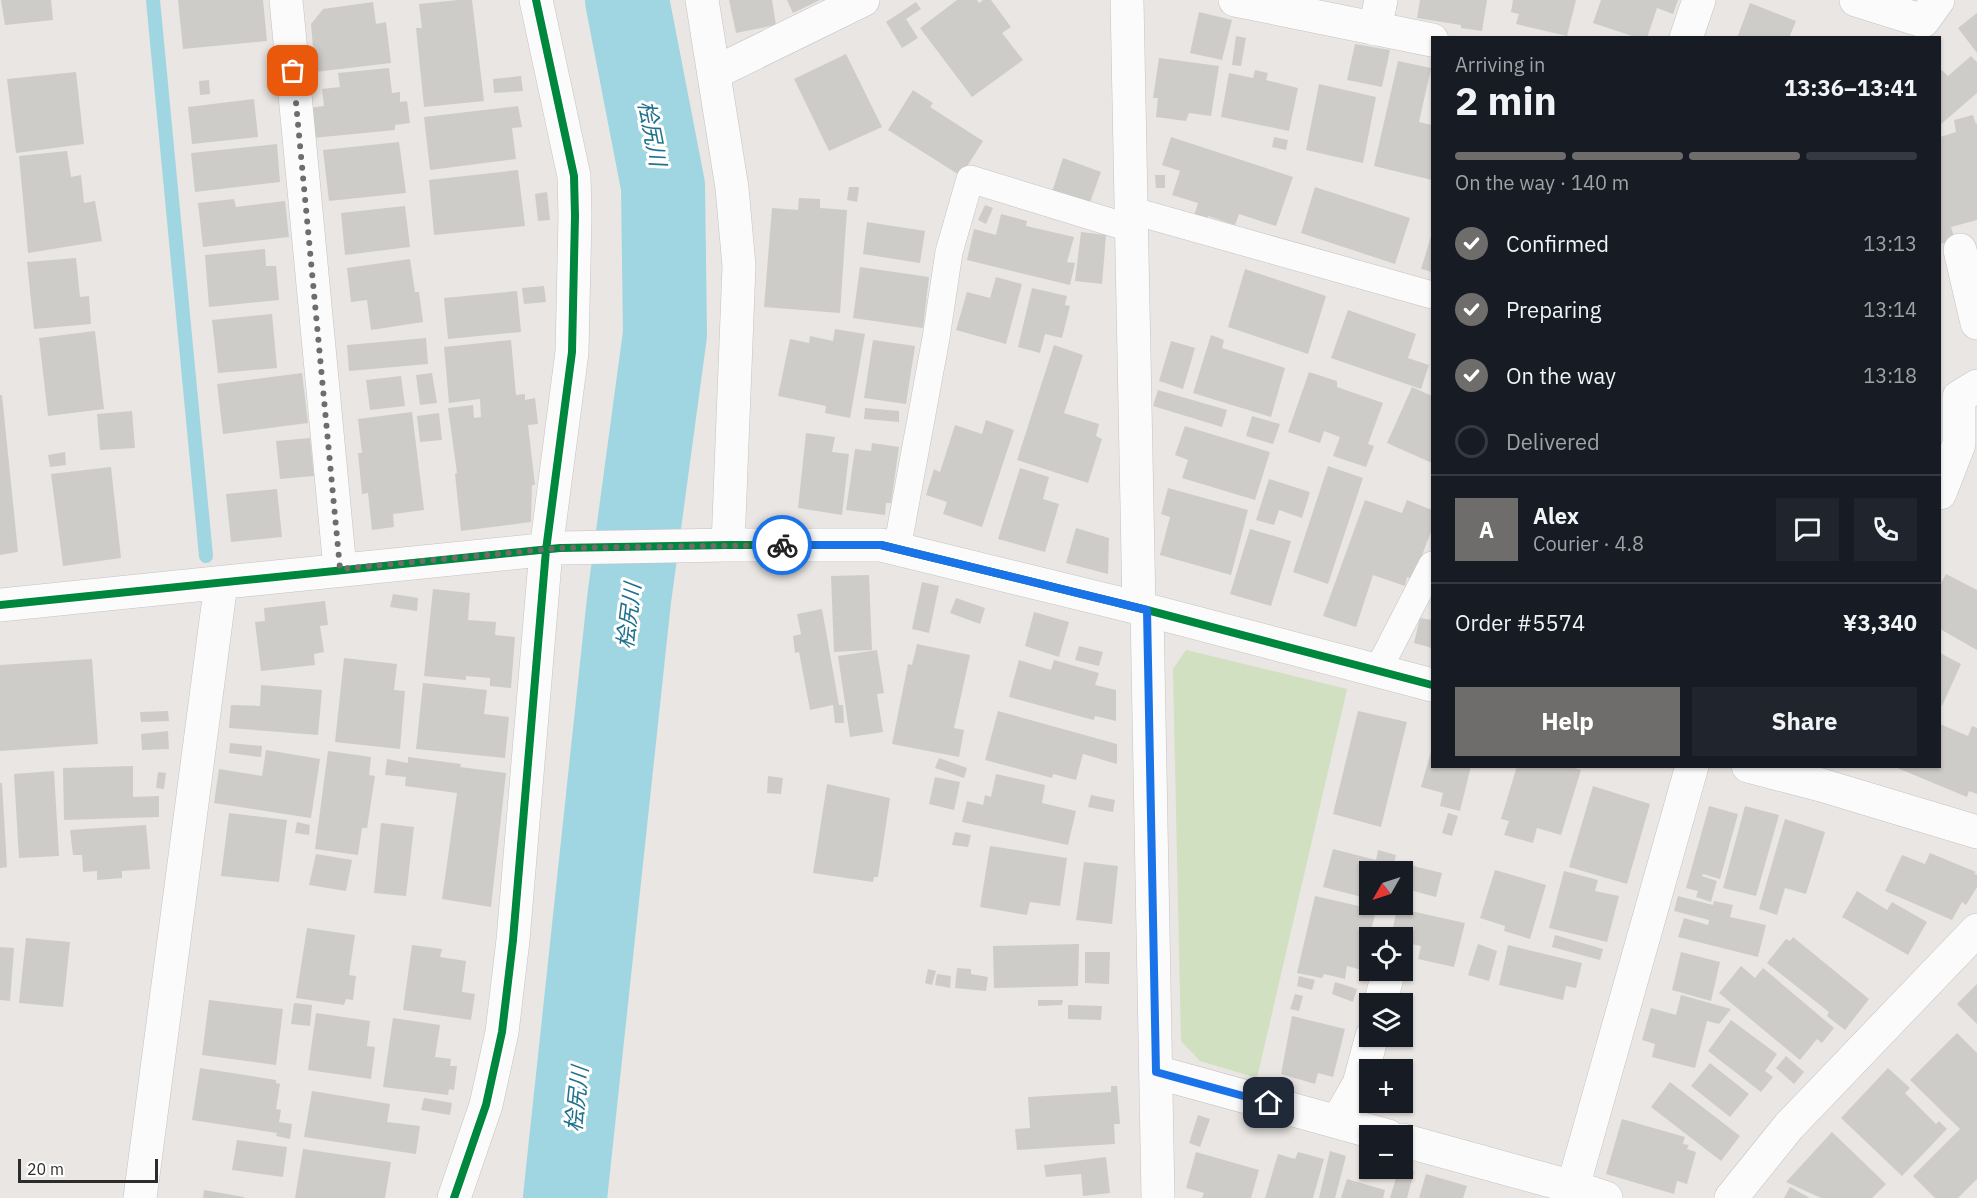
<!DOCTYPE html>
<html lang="en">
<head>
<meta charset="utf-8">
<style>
  :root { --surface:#171b24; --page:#20242c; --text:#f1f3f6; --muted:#9ea1a6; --line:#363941; --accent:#6e6d6c }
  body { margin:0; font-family:"IBM Plex Sans","Noto Sans JP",sans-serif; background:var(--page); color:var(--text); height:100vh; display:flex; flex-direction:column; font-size:22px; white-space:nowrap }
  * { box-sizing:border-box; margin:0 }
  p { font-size:20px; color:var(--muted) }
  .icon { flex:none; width:33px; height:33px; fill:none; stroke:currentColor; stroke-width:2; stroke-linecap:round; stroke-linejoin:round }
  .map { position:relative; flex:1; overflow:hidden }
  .details { position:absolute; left:1431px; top:36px; width:510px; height:732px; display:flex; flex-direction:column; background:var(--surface); border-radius:0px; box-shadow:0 2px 4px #0004 }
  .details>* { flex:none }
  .needle { width:39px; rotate:231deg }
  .controls { position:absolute; left:1359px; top:861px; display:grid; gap:12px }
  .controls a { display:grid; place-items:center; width:54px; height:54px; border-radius:0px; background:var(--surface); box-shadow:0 2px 4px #0004; font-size:30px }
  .scale { position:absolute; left:18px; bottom:15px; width:140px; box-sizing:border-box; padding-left:6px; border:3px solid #2c2c2c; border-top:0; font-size:16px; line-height:21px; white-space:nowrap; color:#2c2c2c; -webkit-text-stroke:4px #fff; paint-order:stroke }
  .pin { position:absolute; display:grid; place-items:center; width:51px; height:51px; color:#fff; margin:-26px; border-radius:12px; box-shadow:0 3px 9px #0006 }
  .courier { position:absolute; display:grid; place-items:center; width:60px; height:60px; margin:-30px; border:4px solid #1a73e8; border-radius:50%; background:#fff; color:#222; box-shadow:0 2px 8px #0007 }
  .overview em { font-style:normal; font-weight:700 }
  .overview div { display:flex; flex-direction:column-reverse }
  .overview { display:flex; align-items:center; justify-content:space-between; height:102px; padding:0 24px }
  h1 { font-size:39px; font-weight:700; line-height:45px }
  .bar { display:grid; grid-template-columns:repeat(4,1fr); gap:9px 6px; align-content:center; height:72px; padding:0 24px }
  .bar i { height:8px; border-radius:4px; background:var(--line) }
  .bar .selected { background:var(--accent) }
  .bar p { grid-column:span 4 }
  .line { display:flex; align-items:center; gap:15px; padding:0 24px; border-top:2px solid var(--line) }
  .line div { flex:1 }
  .round { display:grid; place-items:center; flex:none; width:63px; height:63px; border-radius:0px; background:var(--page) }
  ol { padding:0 24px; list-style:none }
  li { display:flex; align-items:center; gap:18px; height:66px }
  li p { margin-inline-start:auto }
  li .icon { padding:6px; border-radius:50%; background:var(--accent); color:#fff; stroke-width:4 }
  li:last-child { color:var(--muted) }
  li i { width:33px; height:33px; border:3px solid var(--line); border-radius:50% }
  .cta { display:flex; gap:12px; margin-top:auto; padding:12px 24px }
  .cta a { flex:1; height:69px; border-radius:0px; background:var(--accent); color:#fff; font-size:24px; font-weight:700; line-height:69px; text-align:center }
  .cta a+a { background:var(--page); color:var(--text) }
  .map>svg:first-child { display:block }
  .park { fill:#d0e0c0 }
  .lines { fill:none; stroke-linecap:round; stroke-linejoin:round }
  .stream { stroke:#a0d6e1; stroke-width:14 }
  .river { stroke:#a0d6e1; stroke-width:84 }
  .building { fill:#ceccc9 }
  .service-casing { stroke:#c4c3c3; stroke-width:28 }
  .minor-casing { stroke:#c4c3c3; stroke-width:34 }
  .service { stroke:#fcfbfb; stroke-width:27 }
  .minor { stroke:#fcfbfb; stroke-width:33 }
  .cycleway-casing { stroke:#fff; stroke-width:11 }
  .cycleway { stroke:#00873e; stroke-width:8 }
  .done { stroke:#6e6d6c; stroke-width:6; stroke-dasharray:0 10.8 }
  .route { stroke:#1a73e8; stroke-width:8 }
  .labels { text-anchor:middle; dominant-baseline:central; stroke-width:6; stroke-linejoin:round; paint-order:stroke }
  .water-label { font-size:22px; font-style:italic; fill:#1f718d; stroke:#fff }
</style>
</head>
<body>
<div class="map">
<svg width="1977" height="1198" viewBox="0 0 1977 1198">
  <rect width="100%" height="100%" fill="#e9e6e3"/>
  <!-- park -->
  <path class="park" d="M1186,650L1347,689L1257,1078L1200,1061L1181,1041L1173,669Z"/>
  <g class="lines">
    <!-- stream -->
    <path class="stream" d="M153,0L206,556"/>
    <!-- river -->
    <path class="river" d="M565,1198L629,600L665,334L663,186L627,0"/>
  </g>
  <!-- building -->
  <path class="building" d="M1,0H51L53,20L5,25Z
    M178,0H263L267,41L183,49Z
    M458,0H472L484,101L424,107L416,28H422L419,4Z
    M729,0H772L776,25L736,33Z
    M787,0H820L793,13Z
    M957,0H977L979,3L983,0H991L1011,27L1002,33L1023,60L972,97L920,28Z
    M1420,0H1487L1482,31L1461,28V25L1417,18Z
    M1513,0H1576L1567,36L1516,24L1519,14L1511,12Z
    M1601,0H1678L1673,14L1657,8L1647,38H1638L1593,23Z
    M373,2L376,24L386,22L391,63L315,72L311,24L323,9Z
    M916,2L921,9L906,19L918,38L902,48L886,22Z
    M1750,3L1796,21L1789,38H1737Z
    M1199,12L1232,20L1222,60L1190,53Z
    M1977,13V53L1958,28Z
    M1236,36L1246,38L1241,66L1232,65Z
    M1355,44L1390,50L1382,87L1347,80Z
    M846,54L882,127L829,151L794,79Z
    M1971,56L1977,62V93L1940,125V72L1942,70L1948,76Z
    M1159,58L1219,66L1211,116L1189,113L1186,121L1156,117L1158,98H1153Z
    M1398,61L1431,68L1419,122L1432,125V180L1374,166Z
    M389,68L392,93L400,92V102L407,101L410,123L395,125V130L312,138L309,108L324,106L322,89L340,87L338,73Z
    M1255,70L1268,73L1266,80L1298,88L1289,131L1221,117L1229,73L1253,78Z
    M76,72L84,144L16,153L7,79Z
    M521,76L523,91L494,93L493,79Z
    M209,80L210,94L200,95L199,81Z
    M1319,84L1376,97L1363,163L1306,150Z
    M913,90L933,103L930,107L983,141L961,176L888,130Z
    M254,99L258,137L192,144L188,107Z
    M518,106L522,127L512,128L516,159L430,170L424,117Z
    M1973,115L1976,124L1977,123V220L1951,227L1955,240L1941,244L1940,137L1956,132L1954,120Z
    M1171,137L1293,177L1276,226L1239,214L1235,225L1208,216L1207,220L1194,216L1198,203L1172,195L1180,171L1162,165Z
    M1274,137L1288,140L1286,150L1272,147Z
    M399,142L406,193L329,201L323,150Z
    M277,144L280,182L195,192L191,153Z
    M67,151L71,177L81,175L84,203L95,201L102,241L28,253L19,156Z
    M1063,158L1101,172L1089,205L1052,192Z
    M518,170L525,226L434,235L429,180Z
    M1155,175H1165V188H1156Z
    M849,187H859L857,202L847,200Z
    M1315,187L1410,218L1395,264L1301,233Z
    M547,192L550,220L538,221L535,194Z
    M799,198L820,199V208L847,210L840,313L764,307L772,208L798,210Z
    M234,199L236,207L285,201L289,237L203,247L198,203Z
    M985,205L993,208L986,224L978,220Z
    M405,206L410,247L345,255L341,213Z
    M1001,214L1027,221L1026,226L1074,237L1067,262L1075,263L1070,285L967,260L974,229L996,235Z
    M867,222L925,231L920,263L863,254Z
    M1081,232L1106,235L1102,284L1075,281Z
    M1432,233V272L1421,269Z
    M265,249L266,266H276L279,300L209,307L205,255Z
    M76,258L80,297L89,296L91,324L34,329L27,262Z
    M410,259L415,292H419L423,322L371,330L367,300L351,302L347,268Z
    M860,267L929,277L923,328L853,318Z
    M1245,269L1326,296L1308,354L1228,327Z
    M996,277L1022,284L1006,344L956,330L967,292L990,298Z
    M544,286L546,302L524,304L522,288Z
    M1032,288L1067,296L1065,305L1070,306L1062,338L1045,334L1040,353L1018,347Z
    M517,291L521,332L448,339L444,298Z
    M1348,310L1416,334L1408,358L1429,365L1421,389L1331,358Z
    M272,314L277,368L218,373L212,320Z
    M835,329L865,334L850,418L825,413L826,406L778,396L790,339L809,343L810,336L833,341Z
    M95,331L104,409L48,416L39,338Z
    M1211,335L1224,340L1222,348L1285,368L1271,417L1193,393Z
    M426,338L428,364L349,371L347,345Z
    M511,340L516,395L525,394V400L535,398L538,424L528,425L535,485H532L531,522L461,531L455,474L457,473L448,408L473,405L474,418L481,417L480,399L449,403L444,347Z
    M873,340L915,346L906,404L864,398Z
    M1171,341L1195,348L1183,389L1159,381Z
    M1054,345L1083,355L1064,413L1099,424L1096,436L1102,439L1088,483L1017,460Z
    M1309,372L1337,381V387L1383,403L1368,444L1374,446L1366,467L1333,456L1340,437L1324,431L1320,443L1288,432Z
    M302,373L308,423L223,434L217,384Z
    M432,373L437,403L420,405L416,375Z
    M401,376L405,406L370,410L366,380Z
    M1412,387L1432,396V463L1387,443Z
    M1158,390L1227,410L1222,427L1153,406Z
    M0,395H2L18,552L0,555Z
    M865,408L899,411V422L864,419Z
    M132,411L135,448L100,450L97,414Z
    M412,412L424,510L393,514L394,527L372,530L368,493L362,494L358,453H362L358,419Z
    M439,413L442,440L420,442L417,416Z
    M1252,416L1280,424L1273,444L1246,436Z
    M986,420L1014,430L982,527L943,514L947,502L926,495L934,469L940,472L955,425L982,434Z
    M1185,426L1270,452L1255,500L1182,478L1188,460L1175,455Z
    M806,433L835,437L832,452L849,454L842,515L798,508Z
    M310,438L314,476L280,479L276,441Z
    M872,443L899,447L891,503H886L885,515L846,510L855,449L871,451Z
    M65,452L66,465L50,467L48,455Z
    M1328,466L1363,478L1328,584L1293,572Z
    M111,467L121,558L63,566L51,474Z
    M1020,468L1049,477L1043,499L1059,504L1045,552L998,539Z
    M1269,479L1310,492L1302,518L1279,510L1274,525L1256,520Z
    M1168,488L1248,510L1231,575L1160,555L1170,517L1161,514Z
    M277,489L282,537L231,542L226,494Z
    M1365,500L1402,513L1407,500L1432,510V529L1413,579L1407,577L1405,586L1373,575L1356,627L1323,616Z
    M1076,528L1109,538L1108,574L1066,563Z
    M1250,529L1291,541L1271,606L1230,594Z
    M1946,574L1977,590V650L1940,629V585Z
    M869,575L872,650L834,652L831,576Z
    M922,582L939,586L929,633L912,629Z
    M433,589L470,593L468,620L496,622L495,635L515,637L511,688L490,686V678L466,676V680L424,676Z
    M393,594L418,598L417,611L390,607Z
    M956,598L985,608L980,624L950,613Z
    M325,601L328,625L320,626L324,652L314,654L315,665L261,671L255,622L265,621L264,608Z
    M822,609L839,705H843L844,723H835L833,705L810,710L799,652L795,653L793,636L801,634L797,614Z
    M1034,612L1069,622L1059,657L1025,646Z
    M1420,618L1432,620V648L1414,643Z
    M917,644L970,655L954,728L964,730L959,757L892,744L908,664L912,665Z
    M1079,646L1103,652L1099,666L1075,660Z
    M877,650L884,693L877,694L883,732L850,737L838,656Z
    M1940,653L1961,664L1942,706L1940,705Z
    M344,658L397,664L394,690L405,691L400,749L335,742Z
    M92,659L98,744L0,751V665Z
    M1019,660L1051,670L1054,660L1099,673L1095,685L1116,690V721L1095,716L1094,720L1086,718L1009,697Z
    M423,683L487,690L484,714L509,717L505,758L416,749Z
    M261,685L322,690L318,735L229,728L231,705L260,706Z
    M168,711L169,721L141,722L140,712Z
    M998,711L1117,744V764L1083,754L1076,780L1053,774L1052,778L985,760Z
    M1358,711L1407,722L1381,827L1333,814Z
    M1940,724L1968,736L1972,726L1977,728V794L1969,791L1967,797L1895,767L1940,766Z
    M168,731L169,749L142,750L141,734Z
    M230,743L262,746L261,757L229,753Z
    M1432,748V766H1471L1460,811L1440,806L1443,793L1421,787Z
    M266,750L320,759L311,818L214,803L219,769L262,776Z
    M328,751L371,757L369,775L375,776L367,828H362L358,855L315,849Z
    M408,757L461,764L460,767L506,773L491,907L442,899L457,793L405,786L406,777L385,775L387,759L408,763Z
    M939,758L967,768L964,778L935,768Z
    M133,766V797L159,796V817L64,820L63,768Z
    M1517,766H1567L1581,770L1561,835L1537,828L1533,843L1504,835L1509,821L1501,819Z
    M54,771L59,856L19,858L14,774Z
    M158,772L166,773L164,789L156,788Z
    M996,774L1045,785L1042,803L1076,811L1068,845L962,822L967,801L983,805L985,795L991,797Z
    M768,776L783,778L781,794L767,793Z
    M935,777L960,782L954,810L929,804Z
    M0,783H2L7,867L0,868Z
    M827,784L890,798L878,877H874L873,882L813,873Z
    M1593,786L1650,804L1627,884L1569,867Z
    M1091,795L1115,800L1113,812L1088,807Z
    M1709,806L1738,814L1720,879L1703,874L1702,876L1717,881L1711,902L1696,897L1698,891L1686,888Z
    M1745,806L1779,815L1756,896L1723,888Z
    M229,813L287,820L279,882L221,876Z
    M1448,813L1458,816L1452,836L1442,833Z
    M1785,819L1825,832L1806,894L1785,888L1777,915L1759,909Z
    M297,822L310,825L309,835L295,833Z
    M381,823L414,827L406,896L374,893Z
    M146,825L150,869L122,871V878L97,880V871L83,872L82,855H73L70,830Z
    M955,832L971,835L968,847L952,845Z
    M990,846L1067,858L1060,906L1030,902L1027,915L980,907Z
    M1333,849L1376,860L1378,850L1396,855L1392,872H1370V899L1323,887Z
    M1930,853L1976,872L1974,874L1977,875V887L1966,905L1962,902L1952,920L1885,891L1902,855L1925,864Z
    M316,854L352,860L346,891L309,885Z
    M1084,862L1118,866L1112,924L1076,920Z
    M1405,864L1442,873L1436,897L1402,888V874Z
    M1495,870L1546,885L1530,939L1504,931L1505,926L1480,918Z
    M1564,871L1598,880L1595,891L1619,896L1607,942L1549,928Z
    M1857,891L1887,910L1892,902L1927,922L1908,955L1842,917Z
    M1315,896L1376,910L1362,970L1347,966L1345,979L1324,974L1322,978L1297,973Z
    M1678,896L1713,905L1714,901L1733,905L1730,917L1766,925L1758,957L1678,937L1684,918L1708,925L1709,920L1674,911Z
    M1397,908L1465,923L1454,967L1418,959L1421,946L1402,942V938H1391Z
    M307,928L355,935L349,975L356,976L353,1000L346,999L344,1005L296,998Z
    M1555,935L1603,949L1600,960L1552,947Z
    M1793,937L1869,999L1845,1030L1827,1016L1829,1012L1767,963L1786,939L1790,941Z
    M26,938L70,942L63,1007L19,1003Z
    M1079,944L1078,986L994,988L993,946Z
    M1478,944L1497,951L1489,981L1468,975Z
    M412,945L442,949L440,957L466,961L462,992L475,994L471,1020L403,1010Z
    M1508,945L1582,963L1576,988L1566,986L1563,1000L1499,985Z
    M0,947L14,948L10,1001L0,1000Z
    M1085,952H1110L1109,984L1085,983Z
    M1681,952L1720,962L1711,1001L1672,990Z
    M1741,966L1755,978L1763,968L1834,1028L1822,1043L1817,1039L1800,1060L1719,993Z
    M957,968L971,969V974L988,977L986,991L955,988Z
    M928,969L936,971L932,985L925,983Z
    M937,974L951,976L950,988L935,985Z
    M1299,976L1315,980L1312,990L1297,986Z
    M1335,982L1357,989L1353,1002L1332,994Z
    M1977,984V1024L1957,1004Z
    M1295,994L1303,996L1299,1011L1290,1009Z
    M1681,995L1731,1009L1719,1024L1707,1021L1695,1068L1652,1057L1655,1044L1642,1040L1651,1008L1676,1015Z
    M209,1000L283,1009L276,1065L202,1055Z
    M1038,1000H1063L1062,1005L1038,1006Z
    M294,1003L312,1005L310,1026L291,1024Z
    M1068,1005L1102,1006L1101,1020L1068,1019Z
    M316,1013L370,1021L367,1046L375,1047L371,1079L308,1070Z
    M1292,1016L1345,1029L1333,1077L1318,1073L1315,1084L1281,1074Z
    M393,1018L440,1025L435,1057L451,1059L450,1066H457L454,1090L449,1089L448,1095L383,1087Z
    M1731,1020L1777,1054L1765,1071L1773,1077L1761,1092L1708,1051Z
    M1957,1033L1977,1053V1179L1958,1198H1935L1913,1176L1960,1129L1910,1080Z
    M1786,1056L1804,1072L1794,1084L1776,1068Z
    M1710,1063L1749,1094L1730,1117L1691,1086Z
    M200,1068L276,1080V1083L280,1084L276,1109L281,1110L279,1122L292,1124L290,1139L276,1136L277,1133L192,1120Z
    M1888,1068L1910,1088L1905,1093L1936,1124L1939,1121L1947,1129L1902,1176L1841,1118Z
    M1670,1082L1740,1136L1721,1161L1651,1107Z
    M1111,1086H1117L1120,1124H1114L1115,1144L1017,1150L1015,1129L1030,1128L1028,1097L1111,1092Z
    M312,1091L390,1104L387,1122L420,1126L416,1154L304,1137Z
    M424,1098L452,1103L450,1115L421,1110Z
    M1198,1115L1210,1119L1200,1147L1189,1143Z
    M1622,1119L1685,1137L1683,1144L1689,1145L1687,1149L1696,1152L1687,1184L1677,1181L1674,1194L1606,1174Z
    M1832,1132L1886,1184L1872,1198H1821L1786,1182Z
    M237,1140L287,1147L283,1177L232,1170Z
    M303,1149L391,1162L385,1198H295Z
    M1330,1151L1346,1156L1335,1198H1319Z
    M1196,1152L1259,1170L1251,1198H1202L1204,1193L1186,1188Z
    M1298,1152L1324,1159L1313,1198H1265L1278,1154L1295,1159Z
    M1106,1157L1110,1193L1083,1196L1081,1174L1046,1177L1044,1165Z
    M1399,1168L1414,1172L1407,1198H1390Z
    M1426,1174L1467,1186L1463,1198H1419Z
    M1347,1179L1385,1190L1383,1198H1341Z
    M1790,1187L1810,1198H1784Z
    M204,1190L244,1197V1198H203Z"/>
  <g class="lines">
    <!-- service casing -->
    <g class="service-casing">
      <path id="service" d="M1130,210L1432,295
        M897,549L936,338L949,252L970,179L1130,228
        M1378,670L1432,565"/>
    </g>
    <!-- minor casing -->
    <g class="minor-casing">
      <path id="minor" d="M286,0L340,569
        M702,0L732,188L739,266L728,545
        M1127,0L1139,608
        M1235,0L1432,40
        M1856,0L1923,21L1938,0
        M1375,29L1381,0
        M1686,38L1699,0
        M714,73L863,0
        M1960,250L1977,323
        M1940,493L1959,444V397L1977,386
        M0,605L560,548L728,545H881L1147,610L1432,685
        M1147,610L1158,1198
        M1748,766L1821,785L1977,832
        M1380,1004L1389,970
        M1156,1072L1388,1136
        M1337,1122L1359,1084L1372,1036
        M1402,1140L1573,1187L1606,1198
        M1573,1187L1692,766
        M140,1198L221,583
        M454,1198L486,1105L502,1032L513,940L546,550L572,352L575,216L574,176L536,0
        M1731,1198L1789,1126L1977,930"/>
    </g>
    <!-- service -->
    <use href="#service" class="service"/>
    <!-- minor -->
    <use href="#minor" class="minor"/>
    <!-- cycleway casing -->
    <g class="cycleway-casing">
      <path id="cycleway" d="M0,605L560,548L728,545H881L1147,610L1432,685
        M454,1198L486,1105L502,1032L513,940L546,550L572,352L575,216L574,176L536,0"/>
    </g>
    <!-- cycleway -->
    <use href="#cycleway" class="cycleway"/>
  </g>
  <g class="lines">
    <!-- done -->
    <path class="done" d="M293,71L340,569L560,548L782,545"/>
    <!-- route -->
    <path class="route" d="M782,545H881L1147,610L1156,1072L1269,1103"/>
  </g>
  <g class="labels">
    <!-- water labels -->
    <g class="water-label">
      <text transform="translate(653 133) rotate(79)">桧尻川</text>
      <text transform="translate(628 616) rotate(-83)">桧尻川</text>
      <text transform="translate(576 1099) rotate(-84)">桧尻川</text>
    </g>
  </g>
</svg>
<div class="controls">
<a><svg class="needle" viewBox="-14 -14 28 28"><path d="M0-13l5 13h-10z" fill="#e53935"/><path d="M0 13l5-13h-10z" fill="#9ea1a6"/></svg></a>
<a><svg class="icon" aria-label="locate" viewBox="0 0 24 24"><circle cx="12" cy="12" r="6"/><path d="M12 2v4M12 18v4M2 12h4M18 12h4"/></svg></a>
<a><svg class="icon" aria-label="layers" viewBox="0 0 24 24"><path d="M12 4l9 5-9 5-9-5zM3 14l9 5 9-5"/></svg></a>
<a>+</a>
<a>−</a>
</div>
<div class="scale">20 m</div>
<div class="pin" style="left:293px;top:71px;background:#ea580c"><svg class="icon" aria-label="bag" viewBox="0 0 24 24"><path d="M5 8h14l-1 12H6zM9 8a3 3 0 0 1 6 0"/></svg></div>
<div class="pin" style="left:1269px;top:1103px;background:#1f2937"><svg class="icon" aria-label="home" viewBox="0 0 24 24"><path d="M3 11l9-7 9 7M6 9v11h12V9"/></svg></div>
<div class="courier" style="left:782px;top:545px"><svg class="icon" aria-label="bike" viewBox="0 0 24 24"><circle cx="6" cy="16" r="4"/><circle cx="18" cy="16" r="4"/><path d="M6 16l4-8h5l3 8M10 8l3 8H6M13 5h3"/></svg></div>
<section class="details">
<div class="overview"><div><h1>2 min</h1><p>Arriving in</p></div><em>13:36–13:41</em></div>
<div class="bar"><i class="selected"></i><i class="selected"></i><i class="selected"></i><i></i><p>On the way · 140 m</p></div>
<ol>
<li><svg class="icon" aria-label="check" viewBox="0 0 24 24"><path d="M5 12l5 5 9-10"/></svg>Confirmed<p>13:13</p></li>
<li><svg class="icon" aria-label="check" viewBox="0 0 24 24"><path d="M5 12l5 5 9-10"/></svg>Preparing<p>13:14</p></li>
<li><svg class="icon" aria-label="check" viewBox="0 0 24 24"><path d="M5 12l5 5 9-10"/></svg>On the way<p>13:18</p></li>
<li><i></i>Delivered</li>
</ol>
<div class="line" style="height:108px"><b class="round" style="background:var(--accent);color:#fff">A</b><div><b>Alex</b><p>Courier · 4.8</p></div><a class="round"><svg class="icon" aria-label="chat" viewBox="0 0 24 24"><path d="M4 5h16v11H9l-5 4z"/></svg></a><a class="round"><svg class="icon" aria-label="phone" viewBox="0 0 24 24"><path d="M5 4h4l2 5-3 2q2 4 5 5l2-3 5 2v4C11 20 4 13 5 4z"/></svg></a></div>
<div class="line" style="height:78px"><div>Order #5574</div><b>¥3,340</b></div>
<div class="cta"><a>Help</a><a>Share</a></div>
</section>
</div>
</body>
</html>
